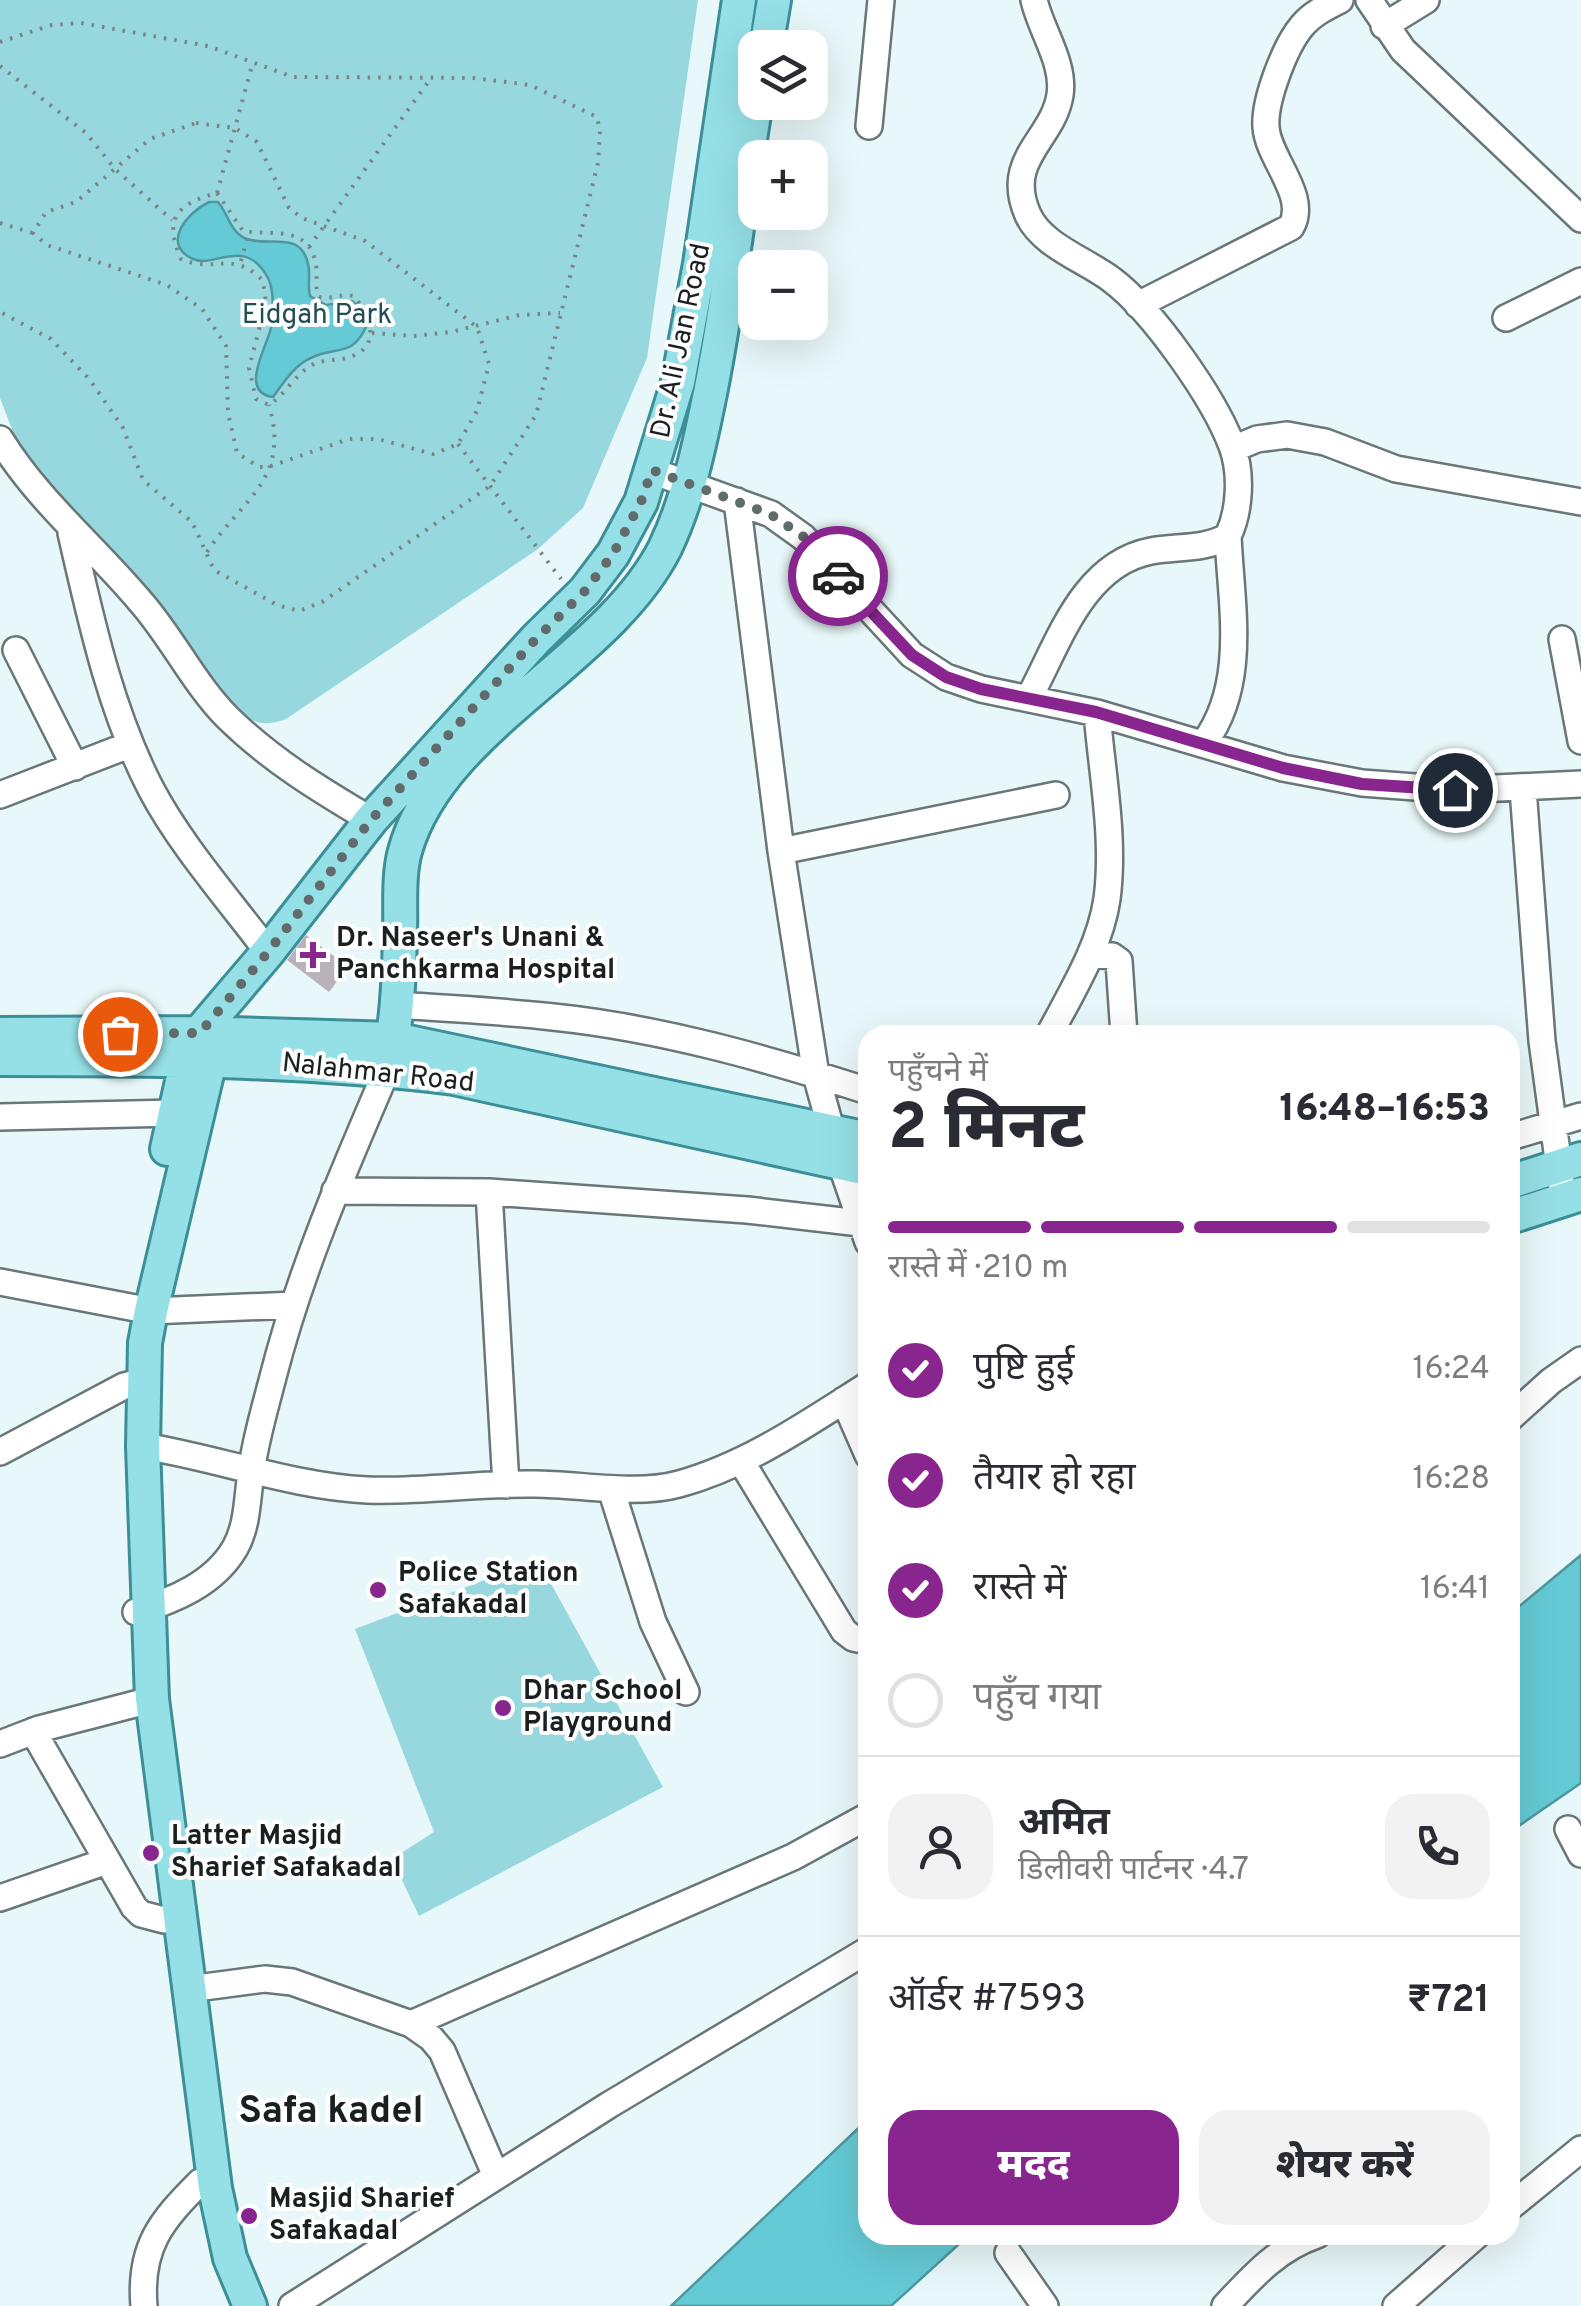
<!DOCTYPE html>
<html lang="hi">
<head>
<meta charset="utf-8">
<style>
  :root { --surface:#fff; --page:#f2f2f3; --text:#2b2b33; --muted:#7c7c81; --line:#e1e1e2; --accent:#89258e }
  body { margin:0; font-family:Overpass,"Noto Sans Devanagari",sans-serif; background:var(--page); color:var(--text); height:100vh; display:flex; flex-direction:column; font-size:38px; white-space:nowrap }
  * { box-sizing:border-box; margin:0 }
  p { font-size:32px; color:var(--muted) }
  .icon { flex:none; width:55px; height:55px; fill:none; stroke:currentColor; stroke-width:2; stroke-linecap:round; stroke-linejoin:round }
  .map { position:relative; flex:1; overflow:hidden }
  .panel { position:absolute; left:858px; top:1025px; width:662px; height:1220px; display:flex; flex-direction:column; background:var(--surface); border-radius:30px; box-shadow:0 10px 40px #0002 }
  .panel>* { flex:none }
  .controls { position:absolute; left:738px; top:30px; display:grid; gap:20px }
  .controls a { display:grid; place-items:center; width:90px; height:90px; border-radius:20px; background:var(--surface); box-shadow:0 10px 40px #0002; font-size:50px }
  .pin { position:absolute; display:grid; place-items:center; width:85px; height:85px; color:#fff; margin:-42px; border:5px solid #fff; border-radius:50%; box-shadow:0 2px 10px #0007 }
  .courier { position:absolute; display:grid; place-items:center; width:100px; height:100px; margin:-50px; border:8px solid #89258e; border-radius:50%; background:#fff; color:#222; box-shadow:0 2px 12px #0007 }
  .head em { font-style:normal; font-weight:800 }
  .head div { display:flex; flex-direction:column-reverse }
  .head { display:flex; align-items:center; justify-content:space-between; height:170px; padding:0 30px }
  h1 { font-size:65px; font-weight:800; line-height:75px }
  .bar { display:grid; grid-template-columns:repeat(4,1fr); gap:15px 10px; align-content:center; height:120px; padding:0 30px }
  .bar i { height:12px; border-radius:8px; background:var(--line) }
  .bar .on { background:var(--accent) }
  .bar p { grid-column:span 4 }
  .line { display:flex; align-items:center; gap:25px; padding:0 30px; border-top:2px solid var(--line) }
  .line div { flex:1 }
  .round { display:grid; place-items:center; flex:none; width:105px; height:105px; border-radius:30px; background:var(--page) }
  ol { padding:0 30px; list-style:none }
  li { display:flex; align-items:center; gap:30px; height:110px }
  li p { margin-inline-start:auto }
  li .icon { padding:10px; border-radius:50%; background:var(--accent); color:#fff; stroke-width:4 }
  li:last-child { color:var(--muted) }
  li i { width:55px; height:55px; border:5px solid var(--line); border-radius:50% }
  .button { display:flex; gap:20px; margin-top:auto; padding:20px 30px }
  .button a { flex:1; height:115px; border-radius:30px; background:var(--accent); color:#fff; font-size:40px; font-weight:800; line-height:115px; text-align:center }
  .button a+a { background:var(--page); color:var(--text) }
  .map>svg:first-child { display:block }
  .green { fill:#97d8df }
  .water { fill:#64cad5; stroke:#4e979f; stroke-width:2.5 }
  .building { fill:#bab1ba }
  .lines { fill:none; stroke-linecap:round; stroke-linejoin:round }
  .minor-casing { stroke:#697778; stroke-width:30 }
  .major-casing { stroke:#3c8f97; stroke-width:38 }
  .path { stroke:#7a8486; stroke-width:4; stroke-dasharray:2.5 8; stroke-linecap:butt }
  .minor { stroke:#fff; stroke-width:25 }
  .major { stroke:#95e0e7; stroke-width:32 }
  .done { stroke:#626b6c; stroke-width:10; stroke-dasharray:0 18 }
  .route { stroke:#89258e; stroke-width:12 }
  .poi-dot { fill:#89258e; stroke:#fff; stroke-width:4 }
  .labels { text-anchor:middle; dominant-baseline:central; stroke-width:8; stroke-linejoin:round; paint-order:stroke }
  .park-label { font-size:28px; fill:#204e53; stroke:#fff }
  .street-label { font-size:28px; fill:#1a1f20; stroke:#fff }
  .poi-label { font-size:28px; font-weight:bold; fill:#1a1f20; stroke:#fff; text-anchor:start }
  .district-label { font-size:38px; font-weight:bold; fill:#1a1f20; stroke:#fff }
</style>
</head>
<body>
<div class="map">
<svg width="1581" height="2306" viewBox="0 0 1581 2306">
  <rect width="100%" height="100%" fill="#e8f7f9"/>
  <!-- green -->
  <path class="green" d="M0,0H698L647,358L583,508L538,549L286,719C264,727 255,724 237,710L146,598L29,474L0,398Z
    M538,1560L663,1787L419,1916L392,1859L434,1832L355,1629Z"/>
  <!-- water -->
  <path class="water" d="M209,202H218C228,213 230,233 247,239C269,247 301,230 308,264C311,274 307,285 310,296L326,305L352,301L359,307L366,327C352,357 338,346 313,357C295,364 284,382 273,397C237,392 269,344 272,324C273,312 274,289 268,278C245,235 214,269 193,259C160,244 188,212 209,202Z
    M1581,1555V1783L1510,1832V1614Z
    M867,2120L868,2235H969L891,2306H671Z"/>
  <!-- building -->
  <path class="building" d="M306,935L348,967L329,992L287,960Z"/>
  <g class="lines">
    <!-- minor casing -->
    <g class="minor-casing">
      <path id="minor" d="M1369,0L1403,50L1581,219
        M1384,26L1426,0
        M869,126L881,0
        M1138,305L1291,227C1309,196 1268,159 1266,127C1264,101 1285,46 1302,26C1312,14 1326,7 1340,0
        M1506,318L1581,281
        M0,439C39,502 93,545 140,601C172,637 194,684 228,718C271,760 320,790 371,820
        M1233,449L1257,439L1287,435L1325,442L1396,469L1581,502
        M652,471L771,514L803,537L912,655L946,677L981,689L1097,713L1283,768L1362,783L1455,790L1581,784
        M737,501L781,851L816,1075L840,1161L868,1242
        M71,533C91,620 110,710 151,789C181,846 230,901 268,952
        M1562,639L1581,741
        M16,650L75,767
        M1030,696C1059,642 1083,564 1151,551C1177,546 1205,550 1228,536C1240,511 1242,473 1232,446C1214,398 1153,311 1112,280C1086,260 1042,246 1028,215C1003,159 1053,140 1060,95C1065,63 1041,31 1034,0
        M1204,743C1248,684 1231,605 1228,536
        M1523,789L1542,1041L1561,1182
        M0,795L129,745
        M781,851L1056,795
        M1091,954L1112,956L1119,961L1124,1035
        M399,1005C450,1009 502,1011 553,1017C660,1028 765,1058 868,1091
        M1049,1035C1071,993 1100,947 1107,899C1115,838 1102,774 1097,713
        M0,1117L175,1113
        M1510,1137L1581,1116
        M335,1191L489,1192L747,1210L860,1223
        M489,1192L506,1485
        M0,1282L151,1311L294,1305
        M844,1400L868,1455
        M1510,1418L1551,1381L1581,1360
        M143,1446C218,1458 290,1486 367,1490C423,1492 479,1483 535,1484C580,1484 635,1496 679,1484C748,1465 808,1423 868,1385
        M0,1452L124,1386L143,1381
        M741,1461L844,1631L853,1638L868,1641
        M611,1489L653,1622L686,1692
        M136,1612C174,1600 214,1584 235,1548C248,1525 247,1498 251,1473C255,1441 265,1408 273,1377C300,1271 344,1170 387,1070
        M33,1731L134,1907L141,1914L164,1920
        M0,1744L39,1729L139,1703
        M1568,1829L1581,1854
        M0,1898L107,1861
        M189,1989L265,1979L292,1982L411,2024L431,2038L442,2051L496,2176
        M411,2024L793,1857L868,1816
        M1510,2207L1581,2149
        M1008,2253L1045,2306
        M144,2306C139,2247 161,2221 200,2182
        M292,2306L609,2105L868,1950
        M1225,2306C1253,2276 1278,2248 1317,2235
        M1396,2306L1477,2235"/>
    </g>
    <!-- major casing -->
    <g class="major-casing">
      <path id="major" d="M766,48L774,0
        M199,1033L268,952L371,820L536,639L585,591L613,554L641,502L678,382L700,264L739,0
        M0,1034L199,1033L394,1039L868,1139
        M0,1059C151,1059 303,1059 454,1078L868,1169
        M210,1061L151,1311L145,1343L143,1446L152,1699L215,2188L230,2258L250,2306
        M387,1070C397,1024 399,981 400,934C401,907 398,876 405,851C440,726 607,662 665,548C687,502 698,452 708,403C729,303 739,202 756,102
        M167,1149L187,1059
        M1510,1182L1581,1159
        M1510,1217L1581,1194"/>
    </g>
    <!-- path -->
    <path class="path" d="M0,42L52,25L81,23L208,46L293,77L473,78L530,85L597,117L600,131L598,163L536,415L490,486L322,602L299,611L277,605L214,570L192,522L143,480L123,428L90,380L51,339L0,312
      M0,66L86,133L115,169L172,220
      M196,123L235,128L257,142L289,208L302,218L365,241L477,327L489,364L477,411L458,444L433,454L378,439H349L268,467H259L237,453L228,413L226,346L202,309L167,285L47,245L33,233L46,212L76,202L150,139Z
      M217,193L243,231C270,236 310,224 316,265C318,277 314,285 319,297C332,300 341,293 354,296C368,314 382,342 355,355C343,361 328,359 316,363C297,371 286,394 269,405L256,399L249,368L266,303L263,281C233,249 214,274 181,259C163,218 177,204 217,193Z
      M217,193L253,62
      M0,223L33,233
      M309,247L431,78
      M241,261L249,232
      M372,333L413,336L451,332L520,315L560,313
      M458,444L561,579
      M207,552C241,500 291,480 269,405"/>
    <!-- minor -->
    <use href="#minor" class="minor"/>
    <!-- major -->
    <use href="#major" class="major"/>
  </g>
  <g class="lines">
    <!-- done -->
    <path class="done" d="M120,1034L200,1033L268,952L371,820L536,639L585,591L613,554L641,502L652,470L770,514L804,537L838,576"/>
    <!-- route -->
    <path class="route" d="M838,576L912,655L946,677L981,689L1096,712L1283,768L1362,784L1455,790"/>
  </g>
  <!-- markers -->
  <g class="poi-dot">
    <path d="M308 940h10v10h10v10h-10v10h-10v-10h-10v-10h10z"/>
    <circle cx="378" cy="1590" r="10"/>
    <circle cx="503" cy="1708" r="10"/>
    <circle cx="151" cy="1853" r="10"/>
    <circle cx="249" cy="2216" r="10"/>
  </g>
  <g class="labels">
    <!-- park labels -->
    <g class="park-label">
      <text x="317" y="316">Eidgah Park</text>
    </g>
    <!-- street labels -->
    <g class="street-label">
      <text transform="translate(682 341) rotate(-78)">Dr. Ali Jan Road</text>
      <text transform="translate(378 1074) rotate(6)">Nalahmar Road</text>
    </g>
    <!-- poi labels -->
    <g class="poi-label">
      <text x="336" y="939">Dr. Naseer's Unani &amp;<tspan x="336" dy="32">Panchkarma Hospital</tspan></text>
      <text x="398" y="1574">Police Station<tspan x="398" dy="32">Safakadal</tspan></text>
      <text x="523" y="1692">Dhar School<tspan x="523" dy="32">Playground</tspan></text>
      <text x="171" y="1837">Latter Masjid<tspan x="171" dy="32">Sharief Safakadal</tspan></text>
      <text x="269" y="2200">Masjid Sharief<tspan x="269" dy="32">Safakadal</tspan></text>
    </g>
    <!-- district labels -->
    <g class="district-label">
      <text x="331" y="2112">Safa kadel</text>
    </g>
  </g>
</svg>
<div class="controls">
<a><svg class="icon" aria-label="layers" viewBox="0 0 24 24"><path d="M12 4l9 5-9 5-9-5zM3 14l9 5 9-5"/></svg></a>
<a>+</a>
<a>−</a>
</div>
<div class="pin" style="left:120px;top:1034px;background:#ea580c"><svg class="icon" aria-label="bag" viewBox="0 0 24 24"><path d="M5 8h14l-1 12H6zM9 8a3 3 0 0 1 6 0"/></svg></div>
<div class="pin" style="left:1455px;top:790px;background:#1f2937"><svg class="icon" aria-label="home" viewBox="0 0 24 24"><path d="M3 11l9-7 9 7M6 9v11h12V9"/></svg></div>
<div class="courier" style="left:838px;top:576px"><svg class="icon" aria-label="car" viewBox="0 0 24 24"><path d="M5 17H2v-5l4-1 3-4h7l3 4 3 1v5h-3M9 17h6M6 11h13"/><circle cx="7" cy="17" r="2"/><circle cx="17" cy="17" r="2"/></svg></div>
<section class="panel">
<div class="head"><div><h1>2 मिनट</h1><p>पहुँचने में</p></div><em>16:48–16:53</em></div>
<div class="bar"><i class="on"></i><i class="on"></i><i class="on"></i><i></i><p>रास्ते में · 210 m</p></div>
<ol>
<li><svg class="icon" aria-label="check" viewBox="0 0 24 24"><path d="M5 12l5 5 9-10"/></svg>पुष्टि हुई<p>16:24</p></li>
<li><svg class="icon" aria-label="check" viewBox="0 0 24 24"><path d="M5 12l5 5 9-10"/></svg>तैयार हो रहा<p>16:28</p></li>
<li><svg class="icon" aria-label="check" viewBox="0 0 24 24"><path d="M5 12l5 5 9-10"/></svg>रास्ते में<p>16:41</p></li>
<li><i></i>पहुँच गया</li>
</ol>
<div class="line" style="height:180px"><a class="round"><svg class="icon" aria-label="person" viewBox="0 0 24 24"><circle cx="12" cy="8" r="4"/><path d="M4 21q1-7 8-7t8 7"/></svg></a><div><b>अमित</b><p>डिलीवरी पार्टनर · 4.7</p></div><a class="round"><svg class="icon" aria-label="phone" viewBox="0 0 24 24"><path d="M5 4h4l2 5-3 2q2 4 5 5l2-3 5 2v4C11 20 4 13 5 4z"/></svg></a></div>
<div class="line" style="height:130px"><div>ऑर्डर #7593</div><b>₹721</b></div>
<div class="button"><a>मदद</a><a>शेयर करें</a></div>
</section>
</div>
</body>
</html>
